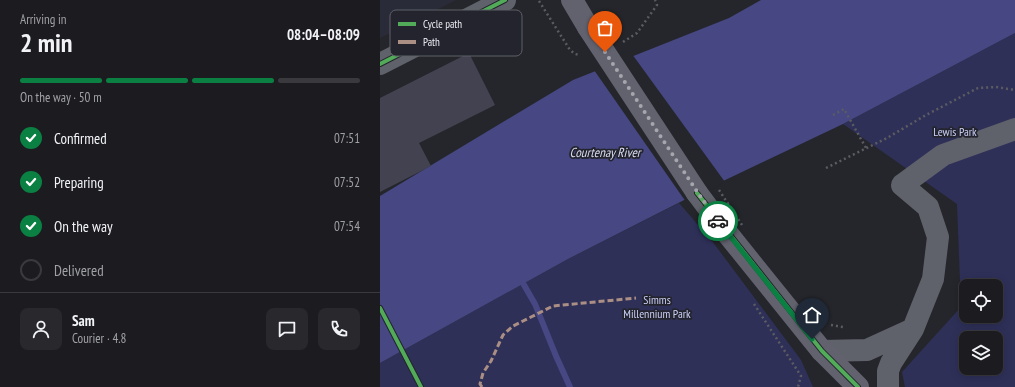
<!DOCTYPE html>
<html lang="en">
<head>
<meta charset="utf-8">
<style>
  :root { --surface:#1c1c20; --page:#29292d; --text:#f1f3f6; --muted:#a0a1a5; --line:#3a3a3e; --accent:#0b8043 }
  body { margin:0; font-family:"PT Sans Narrow",sans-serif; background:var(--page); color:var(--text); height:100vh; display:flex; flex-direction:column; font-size:15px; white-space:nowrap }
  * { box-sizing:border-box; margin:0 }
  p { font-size:13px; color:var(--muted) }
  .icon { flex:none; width:22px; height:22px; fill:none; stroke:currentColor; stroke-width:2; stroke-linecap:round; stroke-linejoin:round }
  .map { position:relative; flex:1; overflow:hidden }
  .side { display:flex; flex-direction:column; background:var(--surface); width:380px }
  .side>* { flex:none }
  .fabs { position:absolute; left:579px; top:279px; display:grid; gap:8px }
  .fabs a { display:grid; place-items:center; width:44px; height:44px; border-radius:8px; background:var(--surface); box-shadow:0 2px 10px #0003,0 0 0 1px var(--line); font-size:20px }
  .pin { position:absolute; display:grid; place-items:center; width:34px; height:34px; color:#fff; margin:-41px -17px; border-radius:50% 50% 50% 0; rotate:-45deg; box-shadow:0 0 4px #0007 }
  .pin .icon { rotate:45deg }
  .courier { position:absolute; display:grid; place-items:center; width:40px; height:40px; margin:-20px; border:3px solid #0b8043; border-radius:50%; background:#fff; color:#222; box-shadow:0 1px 5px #0007 }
  .summary em { font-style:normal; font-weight:800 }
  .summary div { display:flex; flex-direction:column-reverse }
  .summary { display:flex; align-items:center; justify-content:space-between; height:68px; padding:0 20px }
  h1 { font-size:26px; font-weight:800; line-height:30px }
  .bar { display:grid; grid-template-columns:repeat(4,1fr); gap:6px 4px; align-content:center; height:48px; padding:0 20px }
  .bar i { height:5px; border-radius:3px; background:var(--line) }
  .bar .active { background:var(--accent) }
  .bar p { grid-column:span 4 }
  .line { display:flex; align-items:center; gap:10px; padding:0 20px; border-top:1px solid var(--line) }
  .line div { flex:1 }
  .round { display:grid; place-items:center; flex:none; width:42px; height:42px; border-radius:8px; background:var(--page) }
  ol { padding:0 20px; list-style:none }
  li { display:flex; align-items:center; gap:12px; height:44px }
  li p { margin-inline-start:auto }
  li .icon { padding:4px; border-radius:50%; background:var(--accent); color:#fff; stroke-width:4 }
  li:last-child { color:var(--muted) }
  li i { width:22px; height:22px; border:2px solid var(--line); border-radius:50% }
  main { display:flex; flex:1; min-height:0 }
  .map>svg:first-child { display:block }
  .built { fill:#292b39 }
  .green { fill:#2f3058; fill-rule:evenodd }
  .water { fill:#464783 }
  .pier { fill:#25262b }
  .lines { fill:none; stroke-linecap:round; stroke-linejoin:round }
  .stream { stroke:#464783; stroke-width:6 }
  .building { fill:#424251 }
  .path { stroke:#5b5c62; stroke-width:2.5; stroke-dasharray:2 3; stroke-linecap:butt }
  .minor { stroke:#60626b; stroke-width:22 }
  .major { stroke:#61626e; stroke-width:22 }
  .path-bridge { stroke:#5b5c62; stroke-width:2.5; stroke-dasharray:2 3; stroke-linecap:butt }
  .major-bridge { stroke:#61626e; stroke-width:22 }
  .quiet { stroke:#ac8f84; stroke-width:3; stroke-dasharray:6 3; stroke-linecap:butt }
  .cycleway-casing { stroke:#23242d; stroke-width:6 }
  .cycleway { stroke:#51ab58; stroke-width:4 }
  .done { stroke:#a6a7ad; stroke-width:4; stroke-dasharray:0 7.2 }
  .route { stroke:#0b8043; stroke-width:5 }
  .labels { text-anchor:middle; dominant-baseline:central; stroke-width:3.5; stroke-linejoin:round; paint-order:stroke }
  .park-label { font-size:12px; fill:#cacef6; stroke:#23242d }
  .water-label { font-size:13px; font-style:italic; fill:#daddf1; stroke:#23242d }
  .key { fill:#23242d; stroke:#5f6068; stroke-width:1 }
  .key-label { font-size:11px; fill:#ebecf3 }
</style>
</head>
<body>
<main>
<section class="side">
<div class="summary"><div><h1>2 min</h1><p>Arriving in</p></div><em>08:04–08:09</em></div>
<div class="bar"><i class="active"></i><i class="active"></i><i class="active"></i><i></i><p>On the way · 50 m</p></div>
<ol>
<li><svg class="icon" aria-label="check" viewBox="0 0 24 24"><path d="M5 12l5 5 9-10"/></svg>Confirmed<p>07:51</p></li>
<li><svg class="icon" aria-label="check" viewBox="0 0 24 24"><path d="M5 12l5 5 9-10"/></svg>Preparing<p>07:52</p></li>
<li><svg class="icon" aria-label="check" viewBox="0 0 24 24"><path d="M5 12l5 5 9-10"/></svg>On the way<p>07:54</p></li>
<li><i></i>Delivered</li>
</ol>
<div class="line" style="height:72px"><a class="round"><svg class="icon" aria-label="person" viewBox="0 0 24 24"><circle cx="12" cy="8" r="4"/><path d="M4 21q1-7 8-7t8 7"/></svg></a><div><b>Sam</b><p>Courier · 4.8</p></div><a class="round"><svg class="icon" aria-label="chat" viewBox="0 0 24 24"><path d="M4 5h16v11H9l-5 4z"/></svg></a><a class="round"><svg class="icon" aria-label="phone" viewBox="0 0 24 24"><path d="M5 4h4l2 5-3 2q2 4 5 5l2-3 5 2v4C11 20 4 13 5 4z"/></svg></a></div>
</section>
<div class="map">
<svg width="635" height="387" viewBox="0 0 635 387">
  <rect width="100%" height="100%" fill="#25262b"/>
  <!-- built -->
  <path class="built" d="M0,0H76L0,38Z"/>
  <!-- green -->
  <path class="green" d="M635,33V387H525L522,372L581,307L577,204L463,124ZM586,286H616V316H586ZM586,338H616V368H586Z
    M299,203L332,241L421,360L433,387H0V363L188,259Z"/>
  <!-- water -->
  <path class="water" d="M381,0H635V33L463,124L318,193L247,229L188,259L0,363V196L193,80L349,18Z"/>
  <!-- pier -->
  <path class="pier" d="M252,54L345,182L306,202L214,70Z"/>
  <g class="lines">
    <!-- stream -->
    <path class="stream" d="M140,278L155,304L176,356L190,387"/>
  </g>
  <!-- building -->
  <path class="building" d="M89,53L115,105L39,143L51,166L0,192V98Z"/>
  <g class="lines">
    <!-- path -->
    <path class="path" d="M159,1L190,50L195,54L200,55
      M243,42L257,33L277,5L275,0
      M453,115L464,109L486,148
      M446,168L507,138L546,115L598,88L616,87L635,90
      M374,304L421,376L418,387
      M451,325L463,327"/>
    <!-- minor -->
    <path class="minor" d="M0,64L125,0
      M317,193L347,233
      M442,351L487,350L533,329
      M508,387V371L511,363L533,329L553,279L558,237L548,207L522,185L563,155L635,129"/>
    <!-- major -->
    <path class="major" d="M192,0L208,27
      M347,233L442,351L478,387"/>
    <!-- path-bridge -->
    <path class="path-bridge" d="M339,190L362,225
      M324,214L341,236"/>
    <!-- major-bridge -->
    <path class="major-bridge" d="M208,27L317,193"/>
    <!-- quiet -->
    <path class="quiet" d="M102,387L100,384L103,373L111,361L123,335L133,326L173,306L256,298"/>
    <!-- cycleway casing -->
    <g class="cycleway-casing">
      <path id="cycleway" d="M0,64L125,0
        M317,193L442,351L478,387
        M0,308L41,387"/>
    </g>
    <!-- cycleway -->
    <use href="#cycleway" class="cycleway"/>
  </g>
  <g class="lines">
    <!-- done -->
    <path class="done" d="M225,52L318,193L338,221"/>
    <!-- route -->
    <path class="route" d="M338,221L432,339"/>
  </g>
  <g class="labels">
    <!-- park labels -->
    <g class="park-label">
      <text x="575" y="131">Lewis Park</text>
      <text x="277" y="299">Simms<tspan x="277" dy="14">Millennium Park</tspan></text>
    </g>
    <!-- water labels -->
    <g class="water-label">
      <text x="225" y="152">Courtenay River</text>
    </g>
  </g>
  <!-- legend -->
  <rect x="10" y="10" width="132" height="46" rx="6" class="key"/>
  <rect x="18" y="22" width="18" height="4" fill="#51ab58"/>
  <rect x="18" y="40" width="18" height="4" fill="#ac8f84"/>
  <g class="key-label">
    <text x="43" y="28">Cycle path</text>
    <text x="43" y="46">Path</text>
  </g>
</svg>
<div class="fabs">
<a><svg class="icon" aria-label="locate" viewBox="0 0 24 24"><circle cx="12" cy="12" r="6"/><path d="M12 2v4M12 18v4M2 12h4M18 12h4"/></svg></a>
<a><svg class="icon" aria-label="layers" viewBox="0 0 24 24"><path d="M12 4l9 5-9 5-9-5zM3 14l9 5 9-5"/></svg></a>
</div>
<div class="pin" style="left:225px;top:52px;background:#ea580c"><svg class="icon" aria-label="bag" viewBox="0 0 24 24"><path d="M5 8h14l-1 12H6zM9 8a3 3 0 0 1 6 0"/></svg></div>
<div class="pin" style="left:432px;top:339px;background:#1f2937"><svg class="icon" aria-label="home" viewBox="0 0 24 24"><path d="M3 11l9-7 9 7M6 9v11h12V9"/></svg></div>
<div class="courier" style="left:338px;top:221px"><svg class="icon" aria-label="car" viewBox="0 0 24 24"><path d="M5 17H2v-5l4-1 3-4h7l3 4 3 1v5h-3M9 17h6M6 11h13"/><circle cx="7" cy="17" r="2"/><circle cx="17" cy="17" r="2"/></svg></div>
</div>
</main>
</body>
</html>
